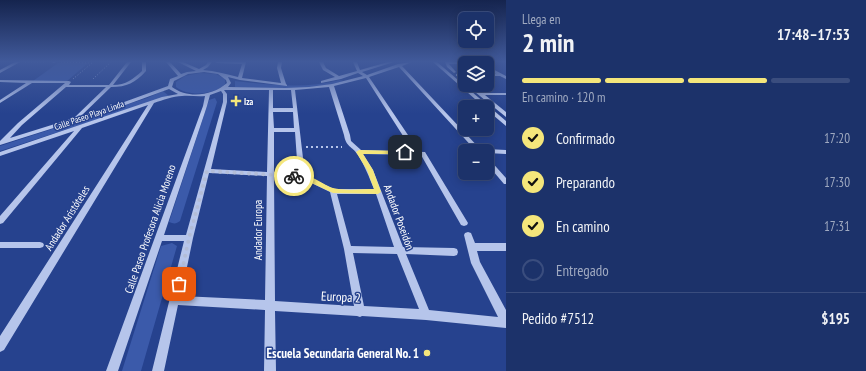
<!DOCTYPE html>
<html lang="es">
<head>
<meta charset="utf-8">
<style>
  :root { --surface:#1c326a; --page:#293e72; --text:#f1f3f6; --muted:#a0aac1; --line:#3a4d7e; --accent:#f4e67b }
  body { margin:0; font-family:"PT Sans Narrow",sans-serif; background:var(--page); color:var(--text); height:100vh; display:flex; flex-direction:column; font-size:15px; white-space:nowrap }
  * { box-sizing:border-box; margin:0 }
  p { font-size:13px; color:var(--muted) }
  .icon { flex:none; width:22px; height:22px; fill:none; stroke:currentColor; stroke-width:2; stroke-linecap:round; stroke-linejoin:round }
  .map { position:relative; flex:1; overflow:hidden }
  .drawer { display:flex; flex-direction:column; background:var(--surface); width:360px }
  .drawer>* { flex:none }
  .controls { position:absolute; left:458px; top:12px; display:grid; gap:8px }
  .controls a { display:grid; place-items:center; width:36px; height:36px; border-radius:6px; background:var(--surface); box-shadow:0 2px 10px #0003,0 0 0 1px var(--line); font-size:20px }
  .pin { position:absolute; display:grid; place-items:center; width:34px; height:34px; color:#fff; margin:-17px; border-radius:8px; box-shadow:0 2px 6px #0006 }
  .courier { position:absolute; display:grid; place-items:center; width:40px; height:40px; margin:-20px; border:3px solid #f4e67b; border-radius:50%; background:#fff; color:#222; box-shadow:0 1px 5px #0007 }
  .headline em { font-style:normal; font-weight:700 }
  .headline div { display:flex; flex-direction:column-reverse }
  .headline { display:flex; align-items:center; justify-content:space-between; height:68px; padding:0 16px }
  h1 { font-size:26px; font-weight:700; line-height:30px }
  .bar { display:grid; grid-template-columns:repeat(4,1fr); gap:6px 4px; align-content:center; height:48px; padding:0 16px }
  .bar i { height:5px; border-radius:3px; background:var(--line) }
  .bar .active { background:var(--accent) }
  .bar p { grid-column:span 4 }
  .line { display:flex; align-items:center; gap:10px; padding:0 16px; border-top:1px solid var(--line) }
  .line div { flex:1 }
  ol { padding:0 16px; list-style:none }
  li { display:flex; align-items:center; gap:12px; height:44px }
  li p { margin-inline-start:auto }
  li .icon { padding:4px; border-radius:50%; background:var(--accent); color:#111; stroke-width:4 }
  li:last-child { color:var(--muted) }
  li i { width:22px; height:22px; border:2px solid var(--line); border-radius:50% }
  main { display:flex; flex:1; min-height:0 }
  .map>svg:first-child { display:block }
  .green { fill:#3b5aaa }
  .lines { fill:none; stroke-linecap:round; stroke-linejoin:round }
  .path-far1 { stroke:#b6c5eb; stroke-width:1; stroke-dasharray:1 2; stroke-linecap:butt }
  .path { stroke:#b6c5eb; stroke-width:2; stroke-dasharray:2 3; stroke-linecap:butt }
  .minor { fill:#b6c5eb; fill-rule:evenodd }
  .route { fill:#f4e67b }
  .done { stroke:#b3bdd7; stroke-width:4; stroke-dasharray:0 7.2 }
  .poi-dot { fill:#f4e67b; stroke:#26428e; stroke-width:1.5 }
  .labels { text-anchor:middle; dominant-baseline:central; stroke-width:3; stroke-linejoin:round; paint-order:stroke }
  .far-poi-label { font-size:9px; font-weight:bold; fill:#fff; stroke:#26428e; text-anchor:start }
  .far-street-label { font-size:9px; fill:#fff; stroke:#26428e }
  .street-label { font-size:11px; fill:#fff; stroke:#26428e }
  .near-street-label { font-size:13px; fill:#fff; stroke:#26428e }
  .near-poi-label { font-size:13px; font-weight:bold; fill:#fff; stroke:#26428e; text-anchor:end }
</style>
</head>
<body>
<main>
<div class="map">
<svg width="506" height="371" viewBox="0 0 506 371">
  <rect width="100%" height="100%" fill="#26428e"/>
  <!-- green -->
  <path class="green" d="M58,63H88L67,81H33Z
    M200,73L216,74L225,79V84C215,95 188,97 176,87V82L185,76Z
    M340,80L344,81C309,91 271,89 235,87V81C271,85 305,89 340,80Z
    M163,91L169,96L0,151V146L147,98Z
    M215,98L217,102L180,221C176,224 174,224 169,222L209,100Z
    M172,243L177,246L141,371H122L161,246Z"/>
  <g class="lines">
    <!-- path-far1 -->
    <path class="path-far1" d="M25,62H46
      M61,62L92,63
      M73,79L92,63
      M93,79L111,62"/>
    <!-- path -->
    <path class="path" d="M306,147H342"/>
    <!-- minor -->
    <path class="minor" d="M15,62H20L0,73V70Z
      M51,62H56L54,63Z
      M127,62H131L113,85C126,85 133,79 142,71V62H146V71C135,83 127,87 111,87L81,116L116,105L168,86L170,79L178,76L166,62H170L181,74L187,72L196,71L178,62H183L199,69L206,65L208,62H212L208,67L203,70C215,71 226,74 238,77L242,64L217,63L215,62H246L242,78L281,83L277,68L278,62H282L281,68L286,84L287,85V86L240,80L228,77L231,83L228,87L285,88L309,87L332,84L363,76L358,73L341,79L321,83V81L335,77L323,70L319,62H323L326,68L339,76L357,71L353,62H357L360,70L388,62H394L362,72L367,75L398,64L412,62L402,66L482,151H476L399,67L369,77L410,138L409,139H405L366,78L334,86L350,135L351,141L361,150L425,152L468,223L467,225L464,226L461,225L421,155L363,154L373,170L403,247L454,248L457,249L458,252L457,255L454,256L406,254L429,310L498,317L471,263L464,235L465,233L468,232L471,233L475,243H506V251H477L480,262L506,310V328L426,320L362,316L360,317L357,316L275,311L276,371H264L265,310L178,305L164,371H152L184,241H162L118,371H106L203,106L205,96C197,97 190,95 182,96C173,96 163,100 154,103L4,350L0,352V336L148,105L82,128L3,223L0,224V216L74,131L0,156V152L162,97L178,94L169,89L120,107L0,145V141L18,123L65,83H32L0,103V100L26,83L0,82V80L69,81L71,82L69,85H109ZM204,72L218,74L226,80L227,83C212,96 188,99 172,87L174,81L188,74ZM66,87H106L74,118L10,138L22,125ZM329,87L344,135C346,147 352,146 358,155C365,166 369,177 374,189H334L305,175L295,90ZM224,90H269L267,172L211,169L227,102V94ZM273,90H291L293,108H273ZM221,91L223,94V102L186,235H164L207,106L210,95ZM273,112H293L294,128H274ZM274,132H295L298,174L274,172ZM209,173L267,176L265,300L181,296L193,238ZM274,177L301,178L330,192L344,249L354,306L275,301ZM337,194H376L394,247L351,246ZM353,253L397,254L419,309L364,306Z
      M433,62H437L506,121V126L487,110V107H484Z
      M445,62H465L467,63H465V64H449L456,72L454,73L447,67Z
      M478,62H482L483,63H479Z
      M487,66L506,76V79L500,76H487V74H496L487,69Z
      M456,74H465V76H456Z
      M470,86H474L482,93H506V95H485L506,112V117L470,88Z
      M487,149L506,150V154L487,153V151H484Z
      M487,158L489,159L506,178V184H504L487,164Z
      M0,242H40L43,243L44,245L43,247L40,248H0Z"/>
  </g>
  <!-- sky -->
  <linearGradient id="sky" x2="0" y2="1"><stop stop-color="#15244e"/><stop offset="0.54" stop-color="#415a9b"/><stop offset="1" stop-color="#415a9b" stop-opacity="0"/></linearGradient>
  <rect width="506" height="114" fill="url(#sky)"/>
  <!-- route -->
  <path class="route" d="M359,150L405,151L408,152L405,154H363L373,170L381,192L378,194L333,193L301,178H294L290,176C302,167 322,185 333,188C344,191 362,189 374,189L367,170L356,152Z"/>
  <g class="lines">
    <!-- done -->
    <path class="done" d="M179,284L189,238L207,171L294,176"/>
  </g>
  <!-- markers -->
  <g class="poi-dot">
    <path d="M234 95h4v4h4v4h-4v4h-4v-4h-4v-4h4z"/>
    <circle cx="427" cy="353" r="4"/>
  </g>
  <g class="labels">
    <!-- far-poi labels -->
    <g class="far-poi-label">
      <text x="244" y="101">Iza</text>
    </g>
    <!-- far-street labels -->
    <g class="far-street-label">
      <text transform="translate(89 115) rotate(-19)">Calle Paseo Playa Linda</text>
    </g>
    <!-- street labels -->
    <g class="street-label">
      <text transform="translate(399 217) rotate(70)">Andador Poseidón</text>
      <text transform="translate(67 218) rotate(-58)">Andador Aristóteles</text>
      <text transform="translate(150 229) rotate(-71)">Calle Paseo Profesora Alicia Moreno</text>
      <text transform="translate(258 230) rotate(-90)">Andador Europa</text>
    </g>
    <!-- near-street labels -->
    <g class="near-street-label">
      <text transform="translate(341 297) rotate(3)">Europa 2</text>
    </g>
    <!-- near-poi labels -->
    <g class="near-poi-label">
      <text x="419" y="353">Escuela Secundaria General No. 1</text>
    </g>
  </g>
</svg>
<div class="controls">
<a><svg class="icon" aria-label="locate" viewBox="0 0 24 24"><circle cx="12" cy="12" r="6"/><path d="M12 2v4M12 18v4M2 12h4M18 12h4"/></svg></a>
<a><svg class="icon" aria-label="layers" viewBox="0 0 24 24"><path d="M12 4l9 5-9 5-9-5zM3 14l9 5 9-5"/></svg></a>
<a>+</a>
<a>−</a>
</div>
<div class="pin" style="left:179px;top:284px;background:#ea580c"><svg class="icon" aria-label="bag" viewBox="0 0 24 24"><path d="M5 8h14l-1 12H6zM9 8a3 3 0 0 1 6 0"/></svg></div>
<div class="pin" style="left:405px;top:152px;background:#1f2937"><svg class="icon" aria-label="home" viewBox="0 0 24 24"><path d="M3 11l9-7 9 7M6 9v11h12V9"/></svg></div>
<div class="courier" style="left:294px;top:176px"><svg class="icon" aria-label="bike" viewBox="0 0 24 24"><circle cx="6" cy="16" r="4"/><circle cx="18" cy="16" r="4"/><path d="M6 16l4-8h5l3 8M10 8l3 8H6M13 5h3"/></svg></div>
</div>
<section class="drawer">
<div class="headline"><div><h1>2 min</h1><p>Llega en</p></div><em>17:48–17:53</em></div>
<div class="bar"><i class="active"></i><i class="active"></i><i class="active"></i><i></i><p>En camino · 120 m</p></div>
<ol>
<li><svg class="icon" aria-label="check" viewBox="0 0 24 24"><path d="M5 12l5 5 9-10"/></svg>Confirmado<p>17:20</p></li>
<li><svg class="icon" aria-label="check" viewBox="0 0 24 24"><path d="M5 12l5 5 9-10"/></svg>Preparando<p>17:30</p></li>
<li><svg class="icon" aria-label="check" viewBox="0 0 24 24"><path d="M5 12l5 5 9-10"/></svg>En camino<p>17:31</p></li>
<li><i></i>Entregado</li>
</ol>
<div class="line" style="height:52px"><div>Pedido #7512</div><b>$195</b></div>
</section>
</main>
</body>
</html>
